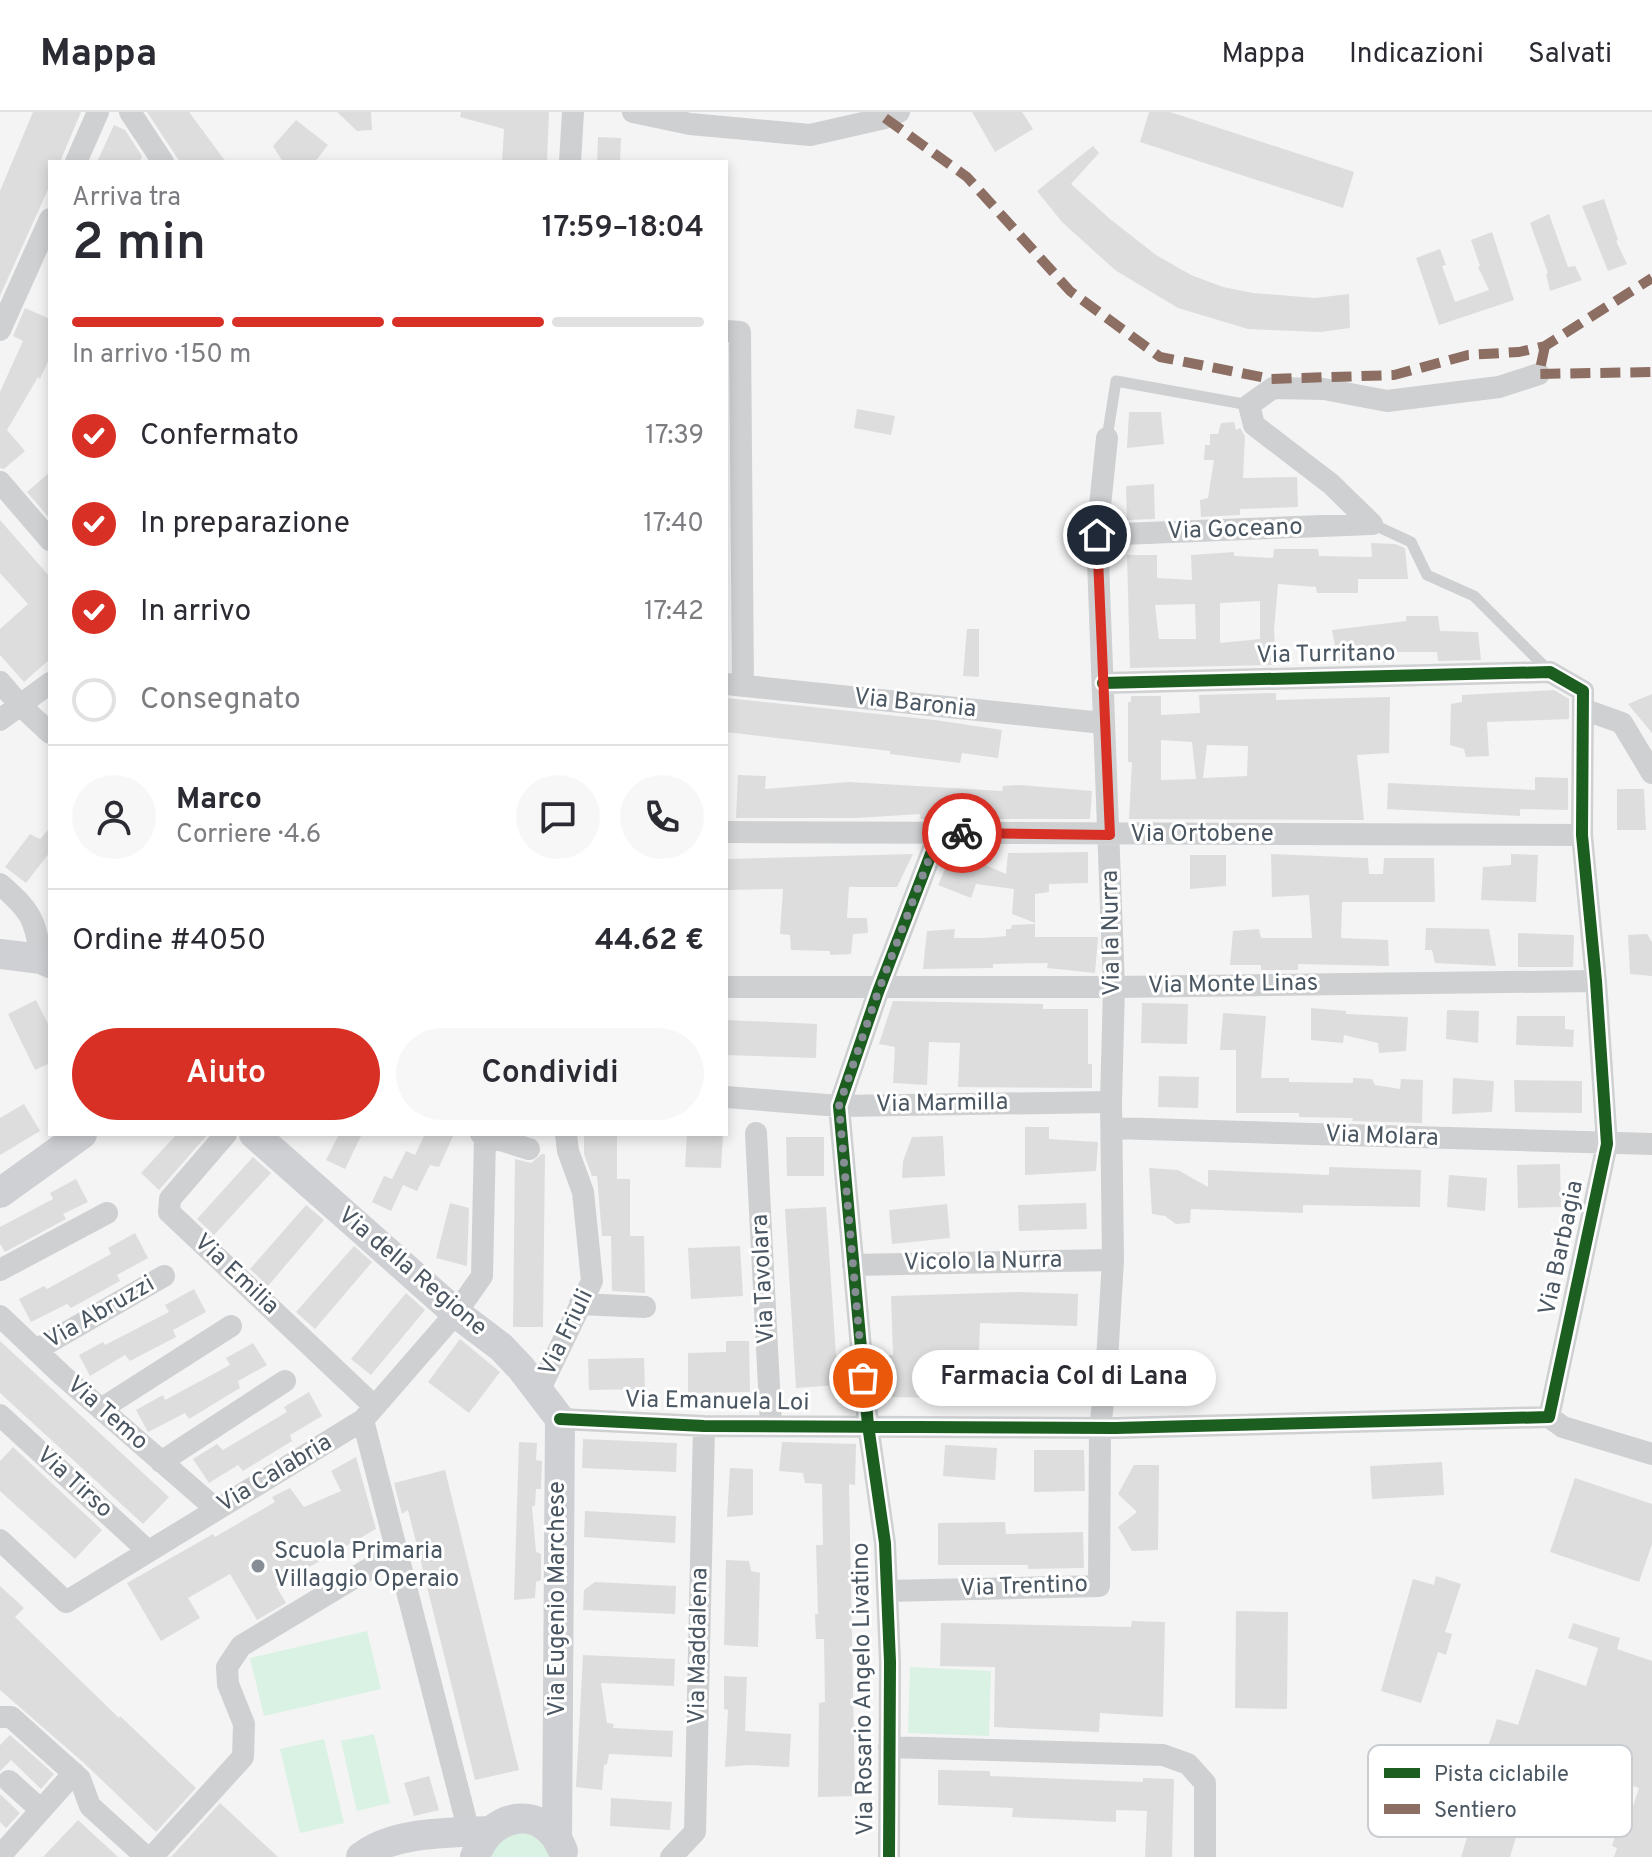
<!DOCTYPE html>
<html lang="it">
<head>
<meta charset="utf-8">
<style>
  :root { --surface:#fff; --page:#f7f7f7; --text:#2b2b33; --muted:#7c7c81; --line:#e1e1e2; --accent:#d93025 }
  body { margin:0; font-family:Overpass,sans-serif; background:var(--page); color:var(--text); height:100vh; display:flex; flex-direction:column; font-size:30px; white-space:nowrap }
  * { box-sizing:border-box; margin:0 }
  p { font-size:26px; color:var(--muted) }
  .icon { flex:none; width:44px; height:44px; fill:none; stroke:currentColor; stroke-width:2; stroke-linecap:round; stroke-linejoin:round }
  .map { position:relative; flex:1; overflow:hidden }
  .sheet { position:absolute; left:48px; top:48px; width:680px; height:976px; display:flex; flex-direction:column; background:var(--surface); border-radius:0px; box-shadow:0 4px 12px #0003 }
  .sheet>* { flex:none }
  .pin { position:absolute; display:grid; place-items:center; width:68px; height:68px; color:#fff; margin:-34px; border:4px solid #fff; border-radius:50%; box-shadow:0 2px 8px #0007 }
  .courier { position:absolute; display:grid; place-items:center; width:80px; height:80px; margin:-40px; border:6px solid #d93025; border-radius:50%; background:#fff; color:#222; box-shadow:0 2px 10px #0007 }
  .bubble { position:absolute; height:56px; border-radius:28px; background:var(--surface); box-shadow:0 4px 12px #0003; font-size:26px; font-weight:600; line-height:56px; text-align:center }
  .summary em { font-style:normal; font-weight:600 }
  .summary div { display:flex; flex-direction:column-reverse }
  .summary { display:flex; align-items:center; justify-content:space-between; height:136px; padding:0 24px }
  h1 { font-size:52px; font-weight:600; line-height:60px }
  .bar { display:grid; grid-template-columns:repeat(4,1fr); gap:12px 8px; align-content:center; height:96px; padding:0 24px }
  .bar i { height:10px; border-radius:6px; background:var(--line) }
  .bar .selected { background:var(--accent) }
  .bar p { grid-column:span 4 }
  .line { display:flex; align-items:center; gap:20px; padding:0 24px; border-top:2px solid var(--line) }
  .line div { flex:1 }
  .round { display:grid; place-items:center; flex:none; width:84px; height:84px; border-radius:42px; background:var(--page) }
  ol { padding:0 24px; list-style:none }
  li { display:flex; align-items:center; gap:24px; height:88px }
  li p { margin-inline-start:auto }
  li .icon { padding:8px; border-radius:50%; background:var(--accent); color:#fff; stroke-width:4 }
  li:last-child { color:var(--muted) }
  li i { width:44px; height:44px; border:4px solid var(--line); border-radius:50% }
  .cta { display:flex; gap:16px; margin-top:auto; padding:16px 24px }
  .cta a { flex:1; height:92px; border-radius:48px; background:var(--accent); color:#fff; font-size:32px; font-weight:600; line-height:92px; text-align:center }
  .cta a+a { background:var(--page); color:var(--text) }
  header { display:flex; align-items:center; gap:48px; box-sizing:border-box; height:112px; padding:0 40px; background:var(--surface); border-bottom:2px solid var(--line) }
  header strong { font-size:38px }
  nav { display:flex; gap:44px; margin-inline-start:auto; font-size:28px }
  .map>svg:first-child { display:block }
  .green { fill:#d9f2e3 }
  .building { fill:#ddddde; fill-rule:evenodd }
  .lines { fill:none; stroke-linecap:round; stroke-linejoin:round }
  .lane { stroke:#ced0d2; stroke-width:11 }
  .street { stroke:#ced0d2; stroke-width:22 }
  .secondary { stroke:#ced0d4; stroke-width:30 }
  .quiet { stroke:#8d6e63; stroke-width:10; stroke-dasharray:20 10; stroke-linecap:butt }
  .cycleway-casing { stroke:#fff; stroke-width:17 }
  .cycleway { stroke:#1b5e20; stroke-width:12 }
  .done { stroke:#868d94; stroke-width:8; stroke-dasharray:0 14.4 }
  .route { stroke:#d93025; stroke-width:10 }
  .poi-dot { fill:#868d94; stroke:#fff; stroke-width:3 }
  .labels { text-anchor:middle; dominant-baseline:central; stroke-width:6; stroke-linejoin:round; paint-order:stroke }
  .street-label { font-size:24px; fill:#4a5661; stroke:#fff }
  .poi-label { font-size:24px; fill:#4a5661; stroke:#fff; text-anchor:start }
  .key { fill:#fff; stroke:#c9ccd0; stroke-width:2 }
  .key-label { font-size:22px; fill:#4a5661 }
</style>
</head>
<body>
<header>
<strong>Mappa</strong>
<nav><a>Mappa</a><a>Indicazioni</a><a>Salvati</a></nav>
</header>
<div class="map">
<svg width="1652" height="1745" viewBox="0 0 1652 1745">
  <rect width="100%" height="100%" fill="#f4f4f4"/>
  <!-- green -->
  <path class="green" d="M367,1519L381,1577L264,1604L250,1546Z
    M910,1555L991,1559L989,1624L908,1621Z
    M374,1622L390,1691L357,1699L341,1629Z
    M324,1627L344,1711L300,1721L280,1637Z
    M515,1720L535,1723L552,1745H488L491,1737Z"/>
  <!-- building -->
  <path class="building" d="M33,0H81L60,50H50V73L0,184V79Z
    M147,0H189L226,50H180Z
    M337,0H371L372,18L357,19Z
    M461,0H549L547,50H502L504,17L460,5Z
    M972,0H1022L1033,17L995,40Z
    M1149,0H1170L1354,60L1343,96L1140,30Z
    M296,8L328,33L315,50H283L273,34Z
    M114,13L125,18L142,44L140,50H97Z
    M598,25L621,26L620,50H597Z
    M1093,34L1099,41L1071,72L1110,107L1156,143L1191,163L1223,175L1253,181L1315,186L1349,182L1350,216L1320,220L1248,217L1178,196L1115,158L1062,110L1037,79Z
    M1604,87L1618,128L1616,129L1627,152L1608,159L1582,94Z
    M1549,102L1568,155L1575,154L1582,168L1550,179L1546,162L1548,161L1530,111Z
    M1492,120L1514,188L1439,213L1416,146L1440,137L1446,153L1442,154L1455,190L1489,178L1478,155L1480,154L1471,128Z
    M25,196L50,207V245L40,267L38,265L7,318L25,339L4,357L0,356V280L23,229L13,224Z
    M857,297L895,304L891,323L854,316Z
    M1129,300H1161L1164,332L1127,336Z
    M1234,310L1236,318L1240,316L1245,324L1243,366L1297,365L1298,395L1240,397V403L1201,405L1200,388L1208,386L1214,348H1204L1205,333H1210V322H1218L1221,311Z
    M50,360V407L27,380Z
    M1154,372L1155,407L1127,408L1126,374Z
    M0,408L50,465V547L24,570L0,543V517L28,492L0,461Z
    M1371,431L1395,432L1405,436L1408,467H1358V481H1317L1316,475L1278,472L1274,518L1276,553L1130,556L1127,443H1157V466L1192,468L1191,443L1234,440V444L1273,446L1274,437H1318L1319,444L1372,445ZM1260,489V527L1220,531V491ZM1195,492L1196,527H1159L1155,493Z
    M1406,504H1438L1440,519L1478,520L1481,548L1438,549L1437,540H1392L1393,550L1338,551L1332,518L1406,509Z
    M967,517H979V565L963,564Z
    M1554,578L1569,587V607L1487,610L1489,644L1466,645L1464,637L1450,633L1451,592L1462,590V583Z
    M1276,581V588L1390,585L1389,641L1357,643L1364,708L1129,707L1132,650H1128V590H1131V584H1161V603L1200,601L1199,583ZM1161,628L1192,630L1196,667L1161,668ZM1207,633L1248,634L1247,664L1203,666Z
    M1652,582V621L1628,592Z
    M726,586L935,608L1002,618L998,646L962,641L960,651L890,642V639L726,620Z
    M738,663L766,664L765,677L849,670L1002,679L1003,674L1020,673L1092,679L1090,707H921L920,702L857,706H736Z
    M1535,665L1568,666V698L1520,697V704L1387,697L1388,671L1535,678Z
    M1617,677H1644L1646,718H1617Z
    M50,716V740L26,771L5,755L30,722L40,727Z
    M953,739L1006,762L1008,741L1088,740V771L1049,772V780L1035,782V811L1012,802L1014,777L976,772L971,786L938,773Z
    M913,742L897,775H849L847,806H867L868,821L853,822L851,842L830,843V839L791,838L790,823L780,822L783,777L726,778V747Z
    M1271,742L1368,746L1369,762H1383L1384,746H1434L1435,790H1342L1341,826L1388,828L1389,854L1298,852V858H1261V853H1230L1233,819L1259,817L1261,826H1312L1309,783L1272,785Z
    M1511,742L1538,743L1536,790L1481,788L1483,755L1511,753Z
    M1190,743H1226V774L1190,777Z
    M1035,812V825H1098L1095,861L1047,856L1048,851L993,852V856L923,857L927,819L955,817L954,826H985L1006,824V817H1011L1012,813Z
    M1426,816L1489,817L1496,854L1435,851L1432,838H1425Z
    M1518,821L1574,823L1573,855H1518Z
    M1647,822L1652,830V864L1630,862L1628,823Z
    M36,888L50,916V951L35,958L8,902Z
    M893,889L1043,892V897H1088V952H1092V976L958,975L960,931L929,930L927,973L893,971L895,935L879,932Z
    M1142,891L1188,892L1187,932L1141,931Z
    M1311,896L1346,899V902L1408,905L1406,939L1379,941L1378,931L1344,923L1343,931L1311,928Z
    M1447,898L1479,899L1478,931L1446,927Z
    M1223,901L1266,904L1261,966H1289V970L1353,971V966L1372,967L1375,973L1400,977L1401,967L1423,968L1422,1011L1352,1009L1353,1006L1299,1005V1001H1236V938H1220Z
    M1517,904H1565V917L1574,918L1573,935L1516,933Z
    M726,908L817,912L816,946L726,943Z
    M1159,964L1199,965L1198,996L1158,995Z
    M1453,966L1494,969L1492,1000L1452,1002Z
    M1514,968L1582,969V1001L1515,1000Z
    M24,992L40,1019L0,1043V1006Z
    M1025,1015H1049V1027L1098,1030L1096,1059L1025,1063Z
    M177,1022H208L159,1078L141,1061Z
    M339,1022H362L345,1057L326,1048Z
    M425,1022H454L439,1055L430,1053L417,1079L403,1073L391,1099L372,1090L384,1064L392,1067L406,1039L415,1043Z
    M584,1022H617V1067H630V1124H644L645,1181L612,1179L611,1124H602L597,1064H592L584,1042Z
    M687,1022L723,1024L721,1056L685,1055Z
    M943,1024L945,1064L902,1066L903,1049L912,1025Z
    M786,1025H824V1064H787Z
    M542,1042H545L543,1215H513L515,1047L531,1051Z
    M253,1045L271,1061L214,1123L197,1107Z
    M1560,1052L1561,1095L1518,1096L1517,1053Z
    M1329,1055L1421,1058L1420,1095L1303,1093V1101L1191,1097L1190,1111L1176,1112L1165,1104L1152,1102L1149,1056L1178,1058L1208,1075V1058L1329,1063Z
    M1449,1063L1487,1066L1485,1099L1447,1095Z
    M76,1067L88,1090L63,1102L66,1107L5,1140L0,1132V1115L53,1087L50,1081Z
    M450,1091L469,1096L467,1154L436,1146Z
    M1086,1091L1087,1117L1019,1119L1018,1093Z
    M947,1092L950,1126L892,1132L889,1098Z
    M306,1093L324,1108L268,1174L250,1157Z
    M826,1095L838,1273L796,1276L785,1097Z
    M135,1121L148,1146L117,1163L120,1169L71,1196L67,1192L31,1210L19,1187L44,1174L47,1177L111,1142L108,1136Z
    M354,1134L372,1150L315,1217L296,1200Z
    M740,1134L743,1184L691,1187L688,1136Z
    M194,1177L206,1200L173,1218L176,1225L130,1249L125,1243L90,1264L79,1243L103,1230L105,1233L169,1200L165,1193Z
    M1020,1180L1078,1182L1077,1214L980,1211L979,1239H993V1244L1019,1245L1018,1257L1058,1259L1059,1243L1091,1245L1089,1289L890,1285L889,1243H893L891,1184Z
    M406,1181L425,1198L371,1263L351,1247Z
    M460,1227L500,1260L469,1301L428,1270Z
    M0,1229L169,1385L143,1412L0,1281Z
    M726,1229H749L750,1280L688,1281V1241L726,1240Z
    M253,1231L267,1253L238,1269L240,1276L189,1307L185,1301L148,1320L136,1298L163,1283L165,1288L230,1253L226,1246Z
    M644,1246L645,1277L589,1278L588,1247Z
    M309,1280L322,1304L290,1323L292,1329L243,1359L238,1353L209,1371L193,1347L217,1332L223,1338L287,1300L284,1295Z
    M583,1327L677,1331L676,1360L582,1356Z
    M519,1330L537,1331L536,1348L542,1349L541,1377H536L535,1394H532L536,1440L541,1442V1468L536,1470L535,1486L514,1488Z
    M782,1330L856,1332L855,1373L849,1372L855,1684L818,1685L819,1591L825,1590L824,1527H816L815,1502H818L816,1433H823L822,1372L805,1371L803,1361L779,1359Z
    M945,1333L997,1336L995,1368L943,1364Z
    M13,1335L102,1418L75,1447L0,1379V1349Z
    M1034,1338H1084L1085,1379L1034,1380Z
    M356,1345L376,1417L276,1474L286,1491L257,1508L230,1462L188,1486L200,1506L161,1529L127,1471L213,1422L215,1425L275,1390L272,1385L290,1376L304,1395L341,1379L331,1359Z
    M1442,1350L1444,1383L1372,1387L1370,1354Z
    M1134,1353H1159L1158,1438L1132,1439L1118,1415L1137,1400L1118,1382Z
    M730,1356L753,1357V1403L727,1405Z
    M445,1358L519,1658L475,1668L408,1398L402,1402L394,1371Z
    M1575,1366L1652,1392V1432L1639,1470L1550,1440Z
    M585,1399L676,1404L675,1431L584,1425Z
    M1005,1410L1006,1422L1083,1420L1084,1456L1028,1457V1453H938V1411Z
    M726,1448L749,1449L751,1459L760,1461L758,1535L724,1533Z
    M1436,1464L1461,1472L1445,1520L1452,1522L1446,1543L1438,1540L1421,1591L1381,1579L1413,1467L1434,1473Z
    M595,1470L676,1474L675,1502L583,1498L584,1478Z
    M0,1474L24,1496L15,1505L119,1606L120,1604L196,1676L156,1720L84,1651L0,1578Z
    M1236,1499L1288,1500L1287,1597L1235,1596Z
    M1132,1509L1165,1510L1163,1605L1100,1601L1099,1620L994,1615L995,1555L940,1554L941,1511L1131,1515Z
    M1573,1511L1620,1526L1617,1537L1652,1549V1745H1614L1617,1736L1612,1734L1617,1719L1624,1722L1639,1676L1610,1667L1605,1675L1573,1665L1576,1655L1543,1645L1525,1704L1530,1706L1525,1720L1518,1718L1510,1745H1461L1471,1713L1465,1711L1470,1695L1476,1696L1492,1643L1486,1641L1497,1607L1518,1613L1536,1557L1586,1574L1598,1536L1568,1526Z
    M583,1543L675,1547L674,1574L601,1571L607,1611L614,1612L613,1616L673,1619L672,1645L609,1642L607,1652L604,1653L602,1678L576,1675Z
    M724,1564L747,1565L745,1619L791,1622L789,1655L749,1653L725,1655L728,1598L724,1597Z
    M10,1623L54,1662L41,1677L11,1648L0,1659V1633Z
    M938,1658L990,1659V1664L1143,1670V1666L1174,1667L1172,1745H1145L1147,1699L1116,1698V1710L1012,1705L1013,1696L938,1693Z
    M429,1664L439,1698L414,1704L404,1671Z
    M0,1682L20,1701L6,1716L0,1710Z
    M611,1686L672,1690L670,1718L610,1714Z
    M220,1691L278,1745H171Z
    M78,1708L118,1745H43Z"/>
  <g class="lines">
    <!-- lane -->
    <path class="lane" d="M1107,326L1116,269L1249,293
      M1372,412L1411,430L1427,463L1474,484L1548,558"/>
    <!-- street -->
    <path class="street" d="M130,0L163,50
      M633,0L690,12L810,23L885,6L899,0
      M76,50L98,0
      M570,50L573,0
      M0,218L50,107
      M726,219L740,220L743,574
      M0,370L50,428
      M1372,412L1331,372L1254,313L1249,293L1273,276L1324,277L1387,289L1499,275L1539,262
      M1097,423L1372,412
      M0,570L20,593L50,621
      M726,572L1103,611
      M1583,597L1622,611L1652,661
      M0,608L50,571
      M726,720L1582,723
      M0,772C31,799 35,806 41,847
      M726,875H1114L1596,869
      M726,985L839,994L1111,990
      M1112,1016L1652,1032
      M756,1021L771,1314
      M226,1022L170,1087L169,1100L374,1294
      M481,1022L529,1037
      M853,1153L1113,1148
      M0,1158L107,1101
      M580,1192L645,1195
      M0,1204L62,1263L216,1397
      M36,1238L164,1164
      M539,1279L592,1169L583,1080L568,1039L566,1022
      M101,1297L231,1214
      M0,1303L148,1439
      M1549,1305L1563,1315L1652,1342
      M560,1307L704,1314L1115,1316L1549,1305L1607,1032L1596,869L1582,723L1583,579L1550,560L1103,571
      M363,1308L469,1720
      M161,1350L285,1269
      M0,1428L66,1490L363,1308L456,1201L482,1164L485,1025
      M888,1479L1099,1474L1100,1316L1106,1265L1113,1148L1111,990L1114,875L1097,423L1107,326
      M0,1605H11L80,1667L90,1694L146,1745
      M889,1635L1163,1643L1188,1652L1205,1671V1745
      M9,1669L41,1698
      M0,1744L74,1661
      M152,1745L243,1645L244,1612L228,1572L227,1555L241,1534L397,1440
      M671,1745L695,1720L704,1314
      M889,1745L890,1550L885,1431L868,1313L839,994L878,880L939,721"/>
    <!-- secondary -->
    <path class="secondary" d="M0,842L41,847L50,851
      M254,1022L456,1201L501,1235L521,1256L560,1307L557,1726
      M0,1081L82,1022
      M361,1745C393,1719 449,1721 488,1719
      M475,1745C490,1699 545,1691 563,1739"/>
    <!-- quiet -->
    <path class="quiet" d="M885,6L967,65L1070,179L1160,245L1271,267L1394,263L1468,243L1519,240L1545,234L1652,166
      M1545,234L1539,262L1652,260"/>
    <!-- cycleway casing -->
    <g class="cycleway-casing">
      <path id="cycleway" d="M560,1307L704,1314L1115,1316L1549,1305L1607,1032L1596,869L1582,723L1583,579L1550,560L1103,571
        M889,1745L890,1550L885,1431L868,1313L839,994L878,880L939,721"/>
    </g>
    <!-- cycleway -->
    <use href="#cycleway" class="cycleway"/>
  </g>
  <g class="lines">
    <!-- done -->
    <path class="done" d="M863,1266L839,994L878,880L939,721H962"/>
    <!-- route -->
    <path class="route" d="M962,721L1110,723L1097,423"/>
  </g>
  <!-- markers -->
  <circle class="poi-dot" cx="258" cy="1454" r="8"/>
  <g class="labels">
    <!-- street labels -->
    <g class="street-label">
      <text transform="translate(1235 418) rotate(-2)">Via Goceano</text>
      <text transform="translate(1326 543) rotate(-1)">Via Turritano</text>
      <text transform="translate(915 592) rotate(6)">Via Baronia</text>
      <text x="1202" y="723">Via Ortobene</text>
      <text transform="translate(1112 821) rotate(-91)">Via la Nurra</text>
      <text transform="translate(1233 873) rotate(-1)">Via Monte Linas</text>
      <text transform="translate(942 992) rotate(-1)">Via Marmilla</text>
      <text transform="translate(1382 1025) rotate(2)">Via Molara</text>
      <text transform="translate(1562 1136) rotate(-78)">Via Barbagia</text>
      <text transform="translate(983 1150) rotate(-1)">Vicolo la Nurra</text>
      <text transform="translate(412 1160) rotate(40)">Via della Regione</text>
      <text transform="translate(236 1163) rotate(43)">Via Emilia</text>
      <text transform="translate(764 1167) rotate(-93)">Via Tavolara</text>
      <text transform="translate(100 1201) rotate(-30)">Via Abruzzi</text>
      <text transform="translate(567 1221) rotate(-64)">Via Friuli</text>
      <text transform="translate(717 1290) rotate(1)">Via Emanuela Loi</text>
      <text transform="translate(107 1302) rotate(41)">Via Temo</text>
      <text transform="translate(275 1362) rotate(-31)">Via Calabria</text>
      <text transform="translate(74 1371) rotate(42)">Via Tirso</text>
      <text transform="translate(1024 1475) rotate(-2)">Via Trentino</text>
      <text transform="translate(558 1487) rotate(-90)">Via Eugenio Marchese</text>
      <text transform="translate(699 1534) rotate(-89)">Via Maddalena</text>
      <text transform="translate(864 1577) rotate(-91)">Via Rosario Angelo Livatino</text>
    </g>
    <!-- poi labels -->
    <g class="poi-label">
      <text x="274" y="1440">Scuola Primaria<tspan x="274" dy="28">Villaggio Operaio</tspan></text>
    </g>
  </g>
  <!-- legend -->
  <rect x="1368" y="1633" width="264" height="92" rx="12" class="key"/>
  <rect x="1384" y="1656" width="36" height="10" fill="#1b5e20"/>
  <rect x="1384" y="1692" width="36" height="10" fill="#8d6e63"/>
  <g class="key-label">
    <text x="1434" y="1669">Pista ciclabile</text>
    <text x="1434" y="1705">Sentiero</text>
  </g>
</svg>
<div class="pin" style="left:863px;top:1266px;background:#ea580c"><svg class="icon" aria-label="bag" viewBox="0 0 24 24"><path d="M5 8h14l-1 12H6zM9 8a3 3 0 0 1 6 0"/></svg></div>
<div class="pin" style="left:1097px;top:423px;background:#1f2937"><svg class="icon" aria-label="home" viewBox="0 0 24 24"><path d="M3 11l9-7 9 7M6 9v11h12V9"/></svg></div>
<div class="courier" style="left:962px;top:721px"><svg class="icon" aria-label="bike" viewBox="0 0 24 24"><circle cx="6" cy="16" r="4"/><circle cx="18" cy="16" r="4"/><path d="M6 16l4-8h5l3 8M10 8l3 8H6M13 5h3"/></svg></div>
<div class="bubble" style="left:912px;top:1238px;width:304px">Farmacia Col di Lana</div>
<section class="sheet">
<div class="summary"><div><h1>2 min</h1><p>Arriva tra</p></div><em>17:59–18:04</em></div>
<div class="bar"><i class="selected"></i><i class="selected"></i><i class="selected"></i><i></i><p>In arrivo · 150 m</p></div>
<ol>
<li><svg class="icon" aria-label="check" viewBox="0 0 24 24"><path d="M5 12l5 5 9-10"/></svg>Confermato<p>17:39</p></li>
<li><svg class="icon" aria-label="check" viewBox="0 0 24 24"><path d="M5 12l5 5 9-10"/></svg>In preparazione<p>17:40</p></li>
<li><svg class="icon" aria-label="check" viewBox="0 0 24 24"><path d="M5 12l5 5 9-10"/></svg>In arrivo<p>17:42</p></li>
<li><i></i>Consegnato</li>
</ol>
<div class="line" style="height:144px"><a class="round"><svg class="icon" aria-label="person" viewBox="0 0 24 24"><circle cx="12" cy="8" r="4"/><path d="M4 21q1-7 8-7t8 7"/></svg></a><div><b>Marco</b><p>Corriere · 4.6</p></div><a class="round"><svg class="icon" aria-label="chat" viewBox="0 0 24 24"><path d="M4 5h16v11H9l-5 4z"/></svg></a><a class="round"><svg class="icon" aria-label="phone" viewBox="0 0 24 24"><path d="M5 4h4l2 5-3 2q2 4 5 5l2-3 5 2v4C11 20 4 13 5 4z"/></svg></a></div>
<div class="line" style="height:104px"><div>Ordine #4050</div><b>44.62 €</b></div>
<div class="cta"><a>Aiuto</a><a>Condividi</a></div>
</section>
</div>
</body>
</html>
